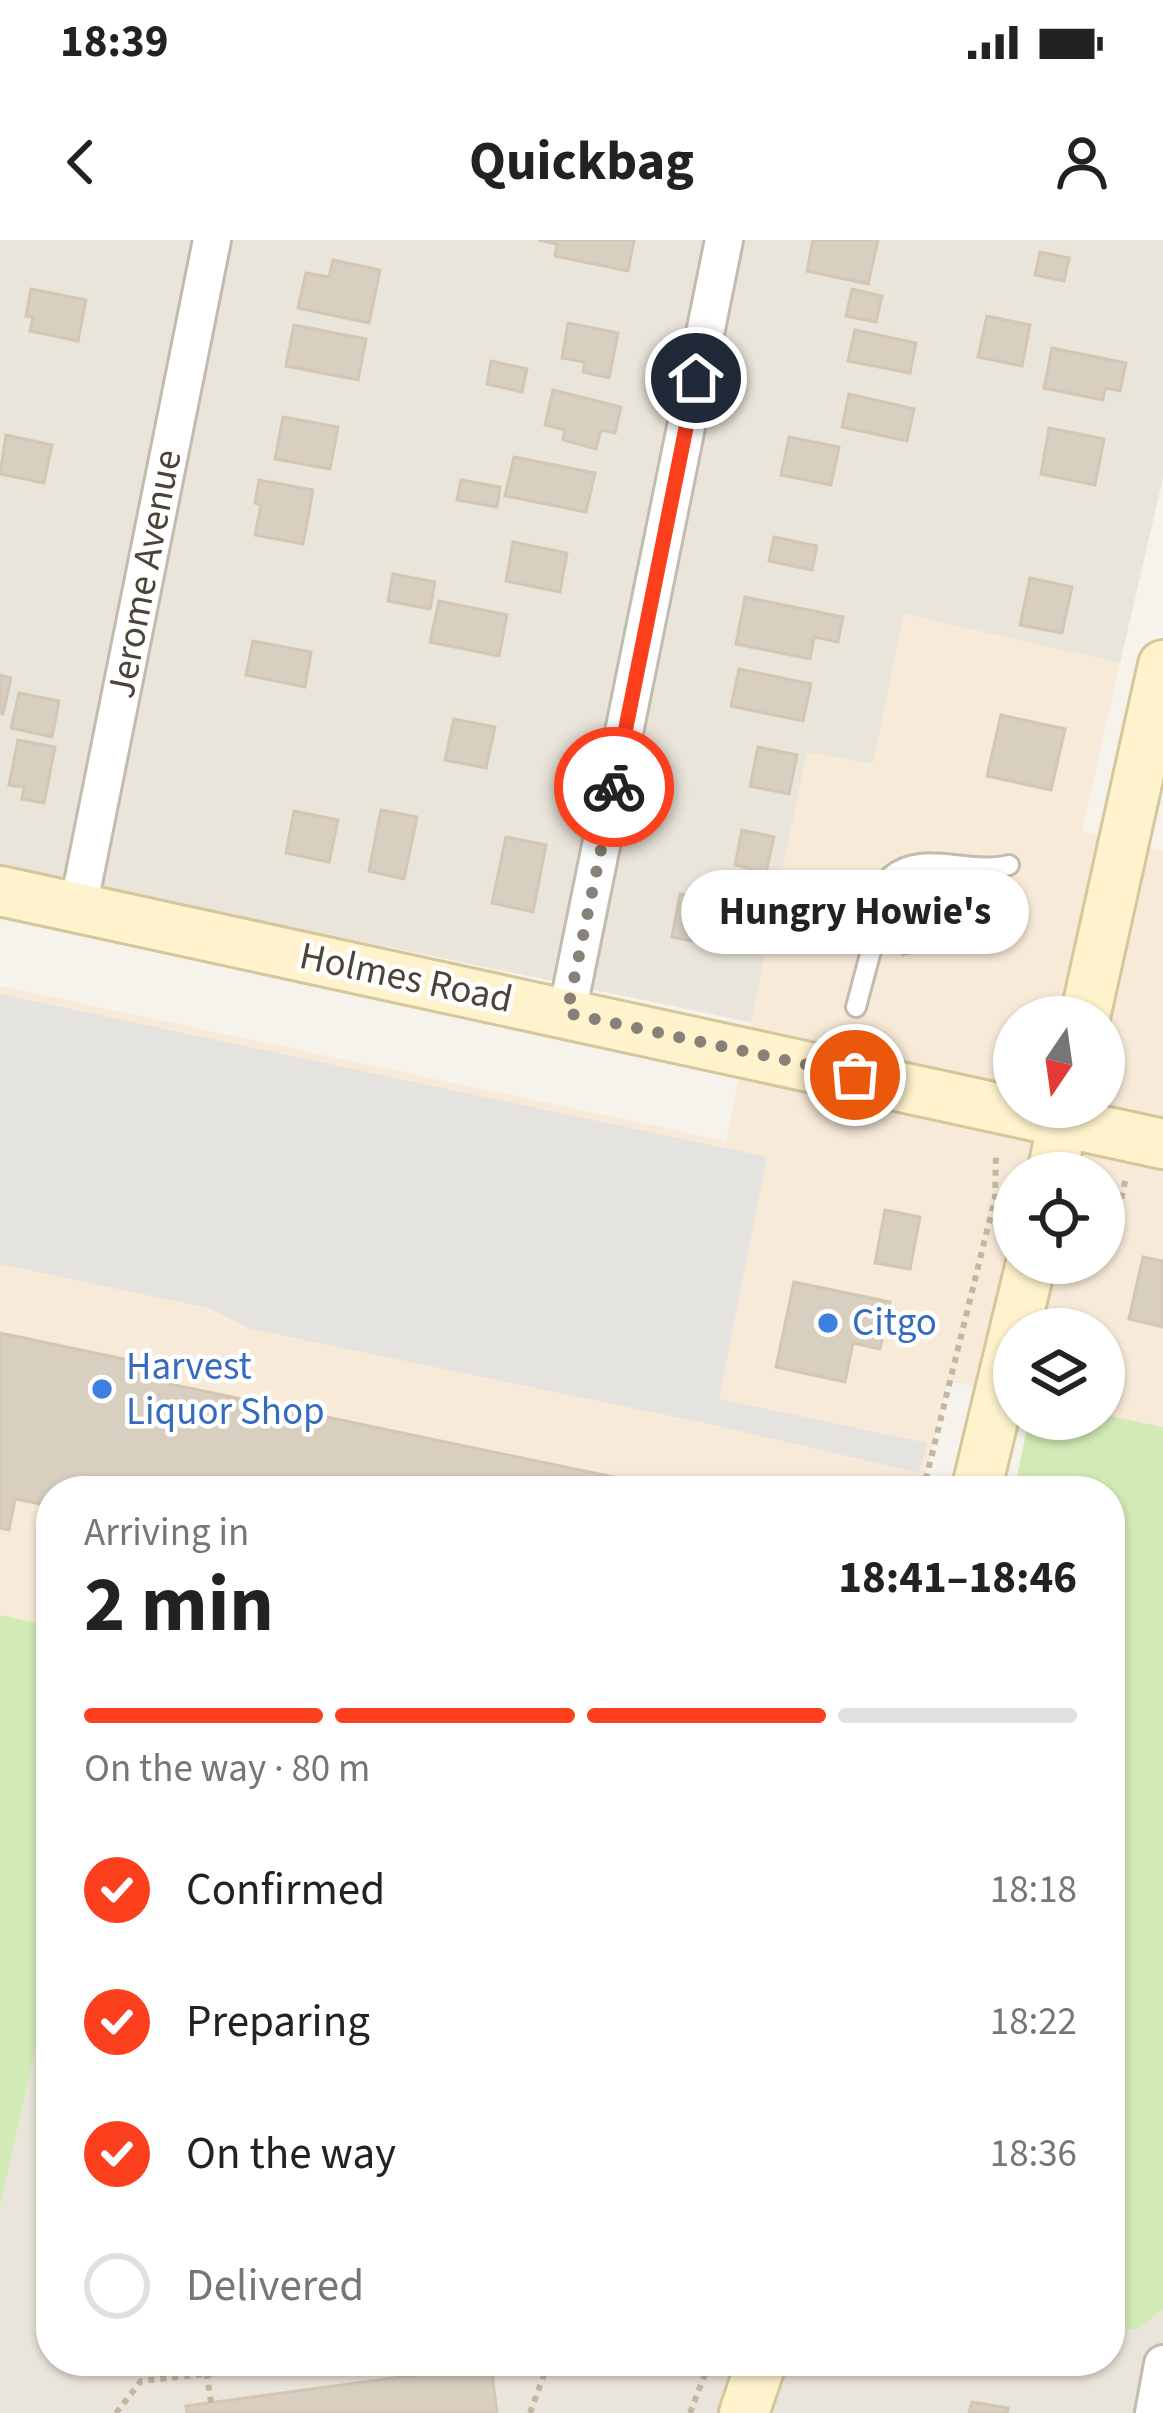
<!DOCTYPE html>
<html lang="en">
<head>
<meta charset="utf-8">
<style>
  :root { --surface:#fff; --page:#f6f6f6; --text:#222; --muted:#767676; --line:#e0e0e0; --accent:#fc3f1d }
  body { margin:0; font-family:"Source Sans 3",sans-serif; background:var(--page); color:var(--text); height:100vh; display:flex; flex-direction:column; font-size:45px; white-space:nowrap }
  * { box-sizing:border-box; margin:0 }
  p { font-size:39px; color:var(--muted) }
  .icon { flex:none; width:66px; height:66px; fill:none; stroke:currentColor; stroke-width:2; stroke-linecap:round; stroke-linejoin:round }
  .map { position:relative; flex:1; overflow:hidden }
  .drawer { position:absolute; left:36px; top:1236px; width:1089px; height:900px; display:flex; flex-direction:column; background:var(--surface); border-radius:48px; box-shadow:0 3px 9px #0004 }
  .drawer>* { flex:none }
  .needle { width:78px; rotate:193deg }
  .fabs { position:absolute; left:993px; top:756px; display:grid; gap:24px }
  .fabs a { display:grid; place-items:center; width:132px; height:132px; border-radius:50%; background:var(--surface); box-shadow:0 3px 9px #0004; font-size:60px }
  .pin { position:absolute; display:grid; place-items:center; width:102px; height:102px; color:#fff; margin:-51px; border:6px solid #fff; border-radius:50%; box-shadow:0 3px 12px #0007 }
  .courier { position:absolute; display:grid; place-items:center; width:120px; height:120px; margin:-60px; border:9px solid #fc3f1d; border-radius:50%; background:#fff; color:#222; box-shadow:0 3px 15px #0007 }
  .bubble { position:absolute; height:84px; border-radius:42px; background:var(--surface); box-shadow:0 3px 9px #0004; font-size:39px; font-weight:700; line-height:84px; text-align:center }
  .overview em { font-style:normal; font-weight:700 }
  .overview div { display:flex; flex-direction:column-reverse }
  .overview { display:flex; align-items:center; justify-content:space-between; height:204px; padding:0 48px }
  h1 { font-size:78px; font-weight:700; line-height:90px }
  .bar { display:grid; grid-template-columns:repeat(4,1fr); gap:18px 12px; align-content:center; height:144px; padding:0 48px }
  .bar i { height:15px; border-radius:9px; background:var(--line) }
  .bar .selected { background:var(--accent) }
  .bar p { grid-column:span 4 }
  ol { padding:0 48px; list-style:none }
  li { display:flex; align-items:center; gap:36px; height:132px }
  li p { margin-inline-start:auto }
  li .icon { padding:12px; border-radius:50%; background:var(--accent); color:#fff; stroke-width:4 }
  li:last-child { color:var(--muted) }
  li i { width:66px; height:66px; border:6px solid var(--line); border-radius:50% }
  .status { display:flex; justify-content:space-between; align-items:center; height:84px; padding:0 60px; background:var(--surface); direction:ltr }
  .status svg { height:33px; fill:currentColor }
  header { display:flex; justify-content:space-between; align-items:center; height:156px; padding:0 48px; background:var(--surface); font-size:54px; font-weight:700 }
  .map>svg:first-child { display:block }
  .residential { fill:#eae5da }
  .commercial { fill:#f7ead8; fill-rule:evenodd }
  .green { fill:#d2eab5 }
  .parking { fill:#e5e3e0 }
  .building { fill:#d8cfc1; stroke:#d3c7b4; stroke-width:3 }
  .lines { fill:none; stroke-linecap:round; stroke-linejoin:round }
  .lane-casing { stroke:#c2bbae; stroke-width:24 }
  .street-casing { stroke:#c2bbae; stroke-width:42 }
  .secondary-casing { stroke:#d6c79b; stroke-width:54 }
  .path { stroke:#c4b79f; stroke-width:6; stroke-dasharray:6 6; stroke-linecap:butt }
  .lane { stroke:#fff; stroke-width:18 }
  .street { stroke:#fff; stroke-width:36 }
  .secondary { stroke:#fff3cd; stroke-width:48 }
  .done { stroke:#878178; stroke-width:12; stroke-dasharray:0 21.6 }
  .route { stroke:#fc3f1d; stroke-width:15 }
  .shop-dot { fill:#3f7fe0; stroke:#fff; stroke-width:4.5 }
  .labels { text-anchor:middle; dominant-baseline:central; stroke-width:9; stroke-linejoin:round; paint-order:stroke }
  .street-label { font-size:39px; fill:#4b4439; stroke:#fff }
  .shop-label { font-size:39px; fill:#366cbe; stroke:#fff; text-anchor:start }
</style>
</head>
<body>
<div class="status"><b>18:39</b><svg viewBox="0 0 49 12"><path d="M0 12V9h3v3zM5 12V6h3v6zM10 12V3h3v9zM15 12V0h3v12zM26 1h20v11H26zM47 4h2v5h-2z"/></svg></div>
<header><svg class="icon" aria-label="back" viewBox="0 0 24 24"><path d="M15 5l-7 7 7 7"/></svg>Quickbag<svg class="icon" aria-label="person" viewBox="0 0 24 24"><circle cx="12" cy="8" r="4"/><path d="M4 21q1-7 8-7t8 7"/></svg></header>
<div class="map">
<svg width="1163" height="2173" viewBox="0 0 1163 2173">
  <rect width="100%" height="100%" fill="#f6f3ec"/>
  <!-- residential -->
  <path class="residential" d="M0,0H1163V238L1120,423L904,375L873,524L807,513L754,783L0,626Z
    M51,1739V2121H1110V2087L1136,2089L1163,2069V2173H0V1967Z"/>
  <!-- commercial -->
  <path class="commercial" d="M904,374L1120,423L1082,591L1163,611V1187L1104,1175V1089H1014V1155L949,1141L922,1251H51V1386L0,1375V746L726,901L807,512L873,524ZM1014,777H1104V867H1014ZM1014,933H1104V1023H1014Z"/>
  <!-- green -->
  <path class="green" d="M1104,1175L1163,1187V2069L1136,2090L1110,2087V1251H1014L1029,1179H1104Z
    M0,1375L51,1386V1739L0,1967Z"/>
  <!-- parking -->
  <path class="parking" d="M0,754L767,917L719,1159L927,1203L919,1233L714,1185L251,1089L208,1068L0,1024Z"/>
  <!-- building -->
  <path class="building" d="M538,0H634L628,31L555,16L557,4Z
    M813,0H878L868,44L807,31Z
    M1040,12L1069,18L1064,41L1035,35Z
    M333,20L380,30L369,83L298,68L306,33L329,37Z
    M31,49L86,60L78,101L30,91L33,77L26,76Z
    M852,49L882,56L876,82L846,76Z
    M987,76L1030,85L1022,126L978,117Z
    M568,83L618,93L609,138L583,132L585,122L562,118Z
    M294,85L366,99L358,140L286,126Z
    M855,90L916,103L910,133L848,121Z
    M1052,108L1126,123L1120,151L1105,148L1103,160L1044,148Z
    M491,121L527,129L522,152L487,144Z
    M553,150L621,167L615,193L601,190L596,209L563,200L565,190L545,185Z
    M849,154L914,169L907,201L842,187Z
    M283,177L338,187L330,229L275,219Z
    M1049,188L1104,199L1095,245L1041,234Z
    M6,195L52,205L44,243L0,234Z
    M789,197L839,207L831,245L781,235Z
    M514,217L595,233L586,272L505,256Z
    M259,240L313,250L303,304L255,295L261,265L255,263Z
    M461,240L500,247L497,267L457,260Z
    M774,297L817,306L812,330L769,321Z
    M513,302L567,313L560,352L506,341Z
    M393,334L435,342L430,369L388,361Z
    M1030,338L1072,347L1062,393L1020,385Z
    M745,357L843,377L838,402L814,397L810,419L736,404Z
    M439,361L507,375L499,416L430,402Z
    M253,401L311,412L305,447L246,435Z
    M739,429L811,444L803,481L731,466Z
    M0,435L11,438L3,474L0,473Z
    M19,453L59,461L52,497L11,488Z
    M1001,475L1065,489L1051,550L987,536Z
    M454,479L495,487L486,528L445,520Z
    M18,500L55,507L44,563L22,559L24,547L9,545Z
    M758,507L797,515L789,554L750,546Z
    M381,570L417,577L404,639L369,631Z
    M294,571L338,580L329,622L286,613Z
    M742,590L774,597L766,633L735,625Z
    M506,597L546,605L533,672L492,663Z
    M929,640L932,651L952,644L968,696L903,715L899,701L885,697L894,651Z
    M680,654L762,671L753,713L672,697Z
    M885,970L920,977L910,1029L875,1023Z
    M1143,1017L1163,1021V1087L1129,1079Z
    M794,1042L890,1062L880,1109L853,1103L845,1142L776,1127Z
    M0,1093L138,1122L165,1143L627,1240L624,1251H51V1266L15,1259L9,1290L0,1288Z
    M491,2125L497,2173H187L186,2166Z
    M972,2162L1008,2168L1007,2173H969Z"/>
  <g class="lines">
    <!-- lane casing -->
    <g class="lane-casing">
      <path id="lane" d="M856,767L891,636C921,609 970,635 1009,625"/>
    </g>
    <!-- street casing -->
    <g class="street-casing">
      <path id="street" d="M78,668L212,0
        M567,773L724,0
        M1154,2173L1163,2124"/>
    </g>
    <!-- secondary casing -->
    <g class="secondary-casing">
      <path id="secondary" d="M0,651L1163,904
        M1085,777L1163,425
        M1052,933L1066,867
        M1015,1089L1031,1023
        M976,1251L1014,1093
        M744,2173L762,2121"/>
    </g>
    <!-- path -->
    <path class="path" d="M1116,982L1126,937
      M923,1251L995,958L996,914
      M205,2121L211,2163
      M116,2173L141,2141L253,2129L259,2121
      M530,2173L549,2121
      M690,2173L710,2121"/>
    <!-- lane -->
    <use href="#lane" class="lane"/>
    <!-- street -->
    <use href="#street" class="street"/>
    <!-- secondary -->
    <use href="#secondary" class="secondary"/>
  </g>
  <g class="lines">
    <!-- done -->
    <path class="done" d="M614,547L567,773L855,835"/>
    <!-- route -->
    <path class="route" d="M614,547L696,138"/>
  </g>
  <!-- markers -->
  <g class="shop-dot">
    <circle cx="828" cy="1083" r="12"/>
    <circle cx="102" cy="1149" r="12"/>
  </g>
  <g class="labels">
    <!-- street labels -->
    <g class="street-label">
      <text transform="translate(145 334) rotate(-79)">Jerome Avenue</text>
      <text transform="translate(406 738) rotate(12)">Holmes Road</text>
    </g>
    <!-- shop labels -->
    <g class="shop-label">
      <text x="852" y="1083">Citgo</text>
      <text x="126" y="1127">Harvest<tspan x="126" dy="45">Liquor Shop</tspan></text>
    </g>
  </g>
</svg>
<div class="fabs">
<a><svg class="needle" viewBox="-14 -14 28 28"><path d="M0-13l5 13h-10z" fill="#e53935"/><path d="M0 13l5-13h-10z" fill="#767676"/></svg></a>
<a><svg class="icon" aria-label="locate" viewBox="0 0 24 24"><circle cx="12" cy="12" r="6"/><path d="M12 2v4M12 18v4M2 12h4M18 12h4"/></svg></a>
<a><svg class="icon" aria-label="layers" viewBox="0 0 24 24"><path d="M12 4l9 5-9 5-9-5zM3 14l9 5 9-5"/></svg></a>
</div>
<div class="pin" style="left:855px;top:835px;background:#ea580c"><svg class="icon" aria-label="bag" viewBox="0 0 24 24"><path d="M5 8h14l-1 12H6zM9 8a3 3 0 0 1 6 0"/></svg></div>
<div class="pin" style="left:696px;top:138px;background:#1f2937"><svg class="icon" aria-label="home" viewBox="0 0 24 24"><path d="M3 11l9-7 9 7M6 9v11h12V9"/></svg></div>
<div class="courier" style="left:614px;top:547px"><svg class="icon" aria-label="bike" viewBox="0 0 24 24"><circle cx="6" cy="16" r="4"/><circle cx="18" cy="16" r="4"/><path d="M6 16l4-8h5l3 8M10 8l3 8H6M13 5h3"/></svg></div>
<div class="bubble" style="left:681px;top:630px;width:348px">Hungry Howie's</div>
<section class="drawer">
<div class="overview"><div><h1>2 min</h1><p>Arriving in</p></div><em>18:41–18:46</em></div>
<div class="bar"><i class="selected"></i><i class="selected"></i><i class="selected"></i><i></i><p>On the way · 80 m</p></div>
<ol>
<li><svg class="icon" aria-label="check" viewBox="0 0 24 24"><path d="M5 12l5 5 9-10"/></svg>Confirmed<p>18:18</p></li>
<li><svg class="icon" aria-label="check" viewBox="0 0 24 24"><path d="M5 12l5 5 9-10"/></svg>Preparing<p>18:22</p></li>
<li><svg class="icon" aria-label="check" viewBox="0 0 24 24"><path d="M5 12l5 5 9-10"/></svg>On the way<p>18:36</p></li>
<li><i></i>Delivered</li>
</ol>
</section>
</div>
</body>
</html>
